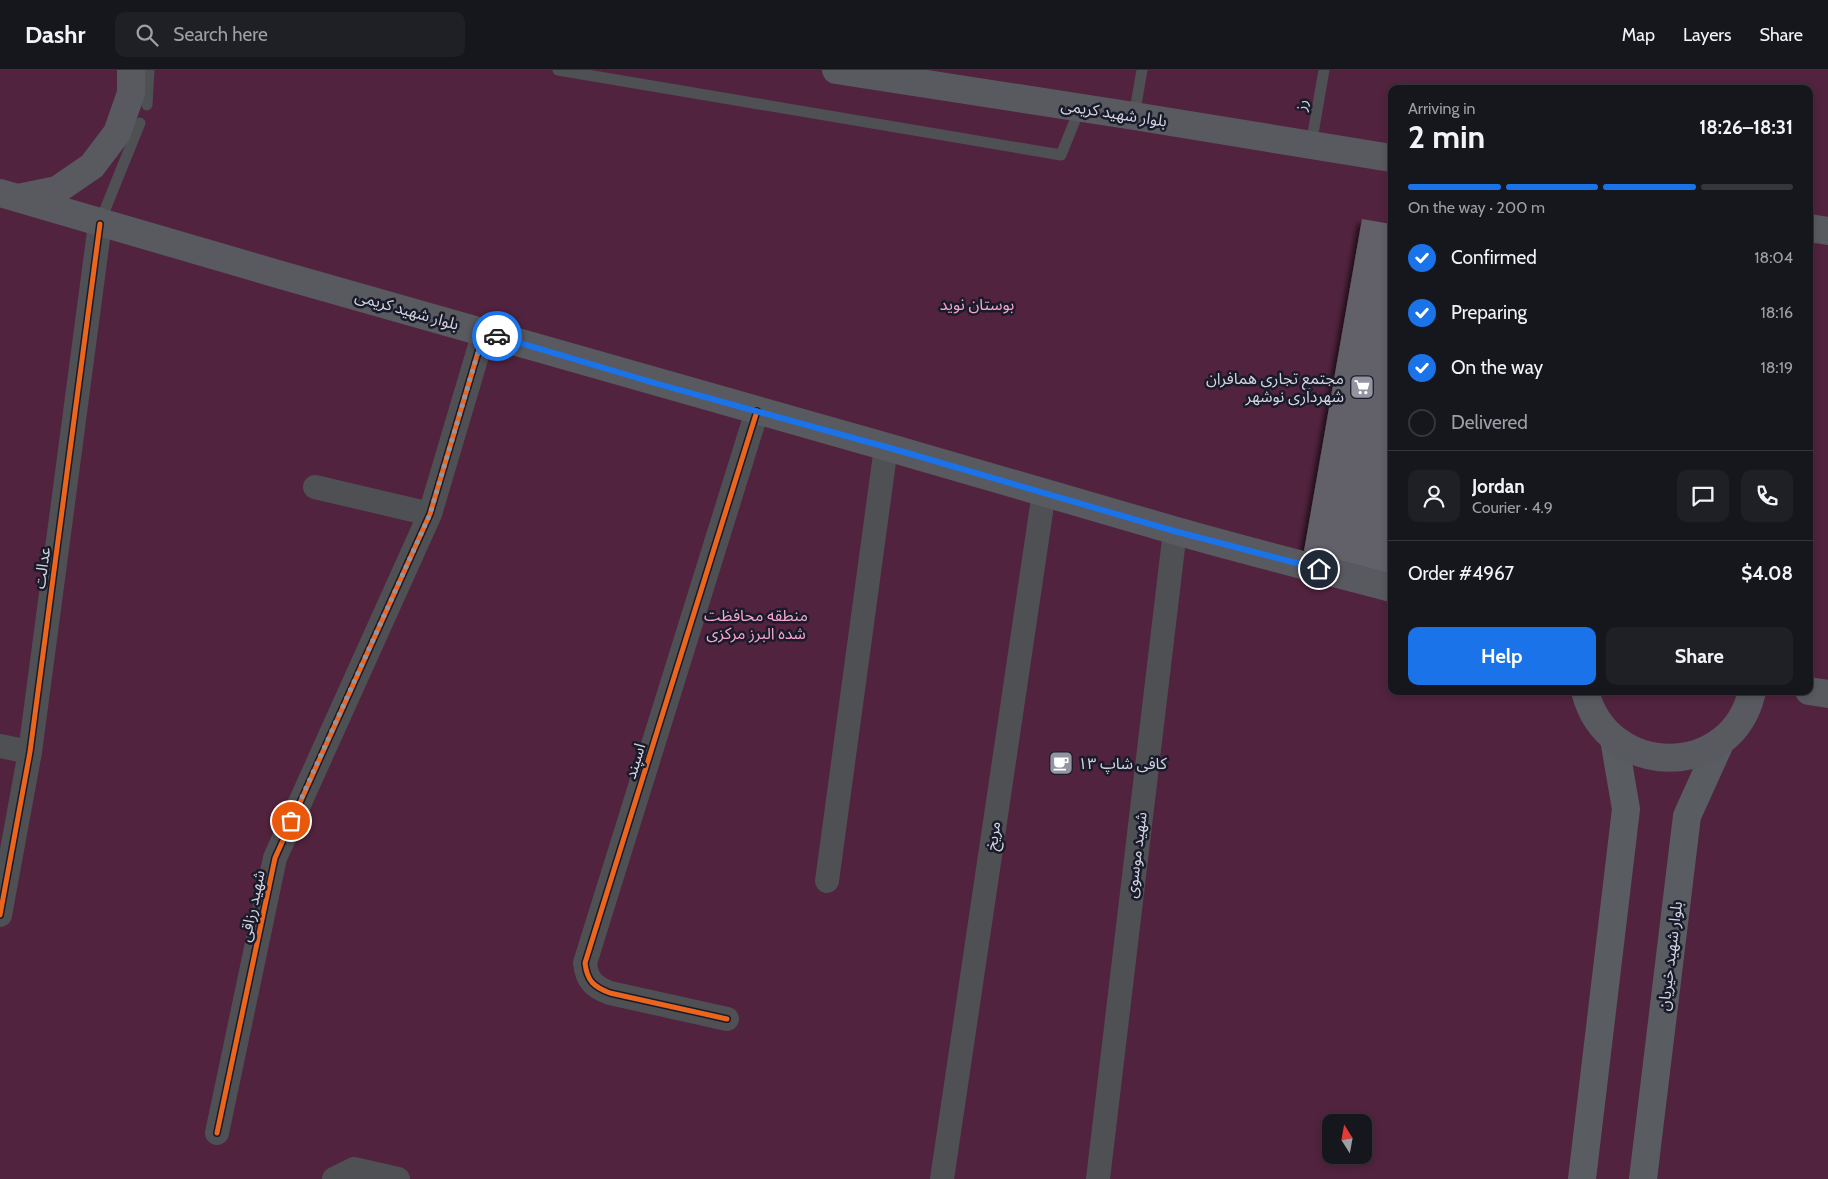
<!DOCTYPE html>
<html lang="en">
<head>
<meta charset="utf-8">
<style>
  :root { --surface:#16161d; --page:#1f1f26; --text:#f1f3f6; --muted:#9e9fa4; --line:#35353b; --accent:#1a73e8 }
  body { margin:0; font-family:Cabin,"Noto Sans Arabic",sans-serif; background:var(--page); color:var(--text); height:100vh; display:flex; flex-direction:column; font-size:19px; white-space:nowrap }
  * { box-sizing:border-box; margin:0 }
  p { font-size:16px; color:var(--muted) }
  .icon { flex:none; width:28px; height:28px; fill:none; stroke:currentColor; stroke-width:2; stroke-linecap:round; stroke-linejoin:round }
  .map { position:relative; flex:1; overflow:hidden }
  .panel { position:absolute; left:1388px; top:15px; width:425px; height:610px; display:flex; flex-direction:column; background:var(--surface); border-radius:10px; box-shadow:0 2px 8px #0003,0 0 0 1px var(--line) }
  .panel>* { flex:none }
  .needle { width:32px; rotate:349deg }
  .controls { position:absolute; left:1322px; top:1044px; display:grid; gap:10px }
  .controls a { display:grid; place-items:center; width:50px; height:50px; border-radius:10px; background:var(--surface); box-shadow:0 2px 8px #0003,0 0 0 1px var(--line); font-size:25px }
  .pin { position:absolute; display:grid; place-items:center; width:42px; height:42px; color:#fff; margin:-21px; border:2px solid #fff; border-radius:50%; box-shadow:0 1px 5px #0007 }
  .courier { position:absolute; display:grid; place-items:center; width:50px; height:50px; margin:-25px; border:4px solid #1a73e8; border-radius:50%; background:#fff; color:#222; box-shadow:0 1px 6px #0007 }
  .overview em { font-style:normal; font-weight:700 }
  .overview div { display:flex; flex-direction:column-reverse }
  .overview { display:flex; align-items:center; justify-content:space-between; height:85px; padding:0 20px }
  h1 { font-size:32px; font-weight:700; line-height:38px }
  .bar { display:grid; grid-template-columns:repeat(4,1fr); gap:8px 5px; align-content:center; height:60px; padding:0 20px }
  .bar i { height:6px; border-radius:4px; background:var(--line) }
  .bar .selected { background:var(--accent) }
  .bar p { grid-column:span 4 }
  .line { display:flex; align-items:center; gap:12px; padding:0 20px; border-top:1px solid var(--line) }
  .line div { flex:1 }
  .round { display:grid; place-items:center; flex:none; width:52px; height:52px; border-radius:10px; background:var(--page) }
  ol { padding:0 20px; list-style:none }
  li { display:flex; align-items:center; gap:15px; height:55px }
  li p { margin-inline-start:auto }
  li .icon { padding:5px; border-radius:50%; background:var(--accent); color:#fff; stroke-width:4 }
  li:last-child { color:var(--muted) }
  li i { width:28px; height:28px; border:2px solid var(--line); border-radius:50% }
  .action { display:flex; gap:10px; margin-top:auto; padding:10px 20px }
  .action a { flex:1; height:58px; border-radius:10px; background:var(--accent); color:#fff; font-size:20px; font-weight:700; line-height:58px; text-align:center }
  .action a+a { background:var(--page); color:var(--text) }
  header { display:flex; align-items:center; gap:30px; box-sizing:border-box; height:70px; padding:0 25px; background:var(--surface); border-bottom:1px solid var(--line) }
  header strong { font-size:24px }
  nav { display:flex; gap:28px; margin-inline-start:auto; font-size:18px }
  .search { width:350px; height:45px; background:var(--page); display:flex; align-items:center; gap:12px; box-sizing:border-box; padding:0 18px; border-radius:10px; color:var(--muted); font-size:19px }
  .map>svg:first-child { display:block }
  .green { fill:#51233e; fill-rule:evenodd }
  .building { fill:#626067; filter:url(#shadow) }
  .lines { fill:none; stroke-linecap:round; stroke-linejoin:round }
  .lane { stroke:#4e5053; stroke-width:11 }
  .street { stroke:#4e5053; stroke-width:24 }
  .secondary { stroke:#595c60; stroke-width:28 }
  .primary { stroke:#585a60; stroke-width:28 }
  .cycleway-casing { stroke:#191b2b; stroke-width:8 }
  .cycleway { stroke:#eb651d; stroke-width:5 }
  .done { stroke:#93949f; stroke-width:5; stroke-dasharray:0 9 }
  .route { stroke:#1a73e8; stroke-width:6 }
  .labels { text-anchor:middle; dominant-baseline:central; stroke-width:5; stroke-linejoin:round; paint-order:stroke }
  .street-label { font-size:16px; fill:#d2d3df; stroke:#191b2b }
  .park-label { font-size:16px; fill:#f7a7cf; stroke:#191b2b }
  .poi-label { font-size:16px; fill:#d2d3df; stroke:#191b2b; text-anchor:end }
</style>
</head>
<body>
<header>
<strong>Dashr</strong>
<div class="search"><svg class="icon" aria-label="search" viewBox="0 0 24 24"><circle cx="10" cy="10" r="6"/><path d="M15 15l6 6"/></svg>Search here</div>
<nav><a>Map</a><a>Layers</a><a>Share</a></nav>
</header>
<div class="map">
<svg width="1828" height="1109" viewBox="0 0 1828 1109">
  <defs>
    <filter id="shadow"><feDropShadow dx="-4.5" dy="4.5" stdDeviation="2.5" flood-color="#0009"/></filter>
  </defs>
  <rect width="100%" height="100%" fill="#1d1e27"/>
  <!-- green -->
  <path class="green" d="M0,0H1828V1109H0ZM1391,19H1809V621H1391ZM1331,1052H1364V1085H1331Z"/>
  <!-- building -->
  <path class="building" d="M1362,149L1391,154V504L1304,481Z"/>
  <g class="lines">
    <!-- lane -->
    <path class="lane" d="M558,0L1061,85L1080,38
      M147,35L149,0
      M1134,46L1142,0
      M1311,75L1324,0
      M100,152L140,53"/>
    <!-- street -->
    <path class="street" d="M315,417L430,444
      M0,676L30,682
      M827,811L886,377
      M0,845L30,682L100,154
      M727,949L610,923C594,917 587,911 585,893L757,341
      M217,1063L275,788L430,444L484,262
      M334,1109L354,1099L398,1109
      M942,1109L1044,422
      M1098,1109L1175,461"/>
    <!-- secondary -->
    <path class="secondary" d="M1582,1109L1626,739L1614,669
      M1643,1109L1687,746L1721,671"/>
    <!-- primary -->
    <path class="primary" d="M836,0L1134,46L1391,88
      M0,123C295,210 591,294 887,377C983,404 1078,433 1173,460C1246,481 1319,499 1391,518
      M18,128L57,120L92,96L117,63L131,23V0
      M1809,158L1828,161
      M1585,621C1607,710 1733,710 1752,621
      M1809,621L1828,624"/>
    <!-- cycleway casing -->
    <g class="cycleway-casing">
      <path id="cycleway" d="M0,845L30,682L100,154
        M727,949L610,923C594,917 587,911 585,893L757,341
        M217,1063L275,788L430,444L484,262"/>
    </g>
    <!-- cycleway -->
    <use href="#cycleway" class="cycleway"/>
  </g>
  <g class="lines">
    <!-- done -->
    <path class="done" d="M291,751L430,444L484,262L497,266"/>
    <!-- route -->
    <path class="route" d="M497,266L651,312L904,382L1174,461L1319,499"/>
  </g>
  <!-- icons -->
  <defs>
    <g id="supermarket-square" transform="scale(1.25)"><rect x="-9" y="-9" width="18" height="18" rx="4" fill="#93949f" stroke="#191b2b"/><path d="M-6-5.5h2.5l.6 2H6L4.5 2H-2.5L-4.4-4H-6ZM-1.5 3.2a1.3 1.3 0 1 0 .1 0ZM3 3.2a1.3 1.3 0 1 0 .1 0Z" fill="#fff"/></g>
    <g id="cafe-square" transform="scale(1.25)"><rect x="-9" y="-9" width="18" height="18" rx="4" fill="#93949f" stroke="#191b2b"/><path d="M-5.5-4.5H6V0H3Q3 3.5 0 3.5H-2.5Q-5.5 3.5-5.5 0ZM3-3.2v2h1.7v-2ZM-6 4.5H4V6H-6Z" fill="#fff"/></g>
  </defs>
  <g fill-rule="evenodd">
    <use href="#supermarket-square" x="1362" y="317"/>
    <use href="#cafe-square" x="1061" y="693"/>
  </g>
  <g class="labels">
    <!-- street labels -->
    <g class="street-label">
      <text transform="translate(1301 35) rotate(-80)">رز</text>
      <text transform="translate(1114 43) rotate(9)">بلوار شهید کریمی</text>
      <text transform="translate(407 240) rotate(16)">بلوار شهید کریمی</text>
      <text transform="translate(42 498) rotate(-82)">عدالت</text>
      <text transform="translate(635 691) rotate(-73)">اسپند</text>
      <text transform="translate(993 766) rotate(-82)">مریخ</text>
      <text transform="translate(1136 785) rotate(-83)">شهید موسوی</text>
      <text transform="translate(252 836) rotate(-78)">شهید رزاقی</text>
      <text transform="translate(1670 886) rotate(-83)">بلوار شهید خیریان</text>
    </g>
    <!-- park labels -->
    <g class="park-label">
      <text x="977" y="234">بوستان نوید</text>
      <text x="756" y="545">منطقه محافظت<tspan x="756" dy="18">شده البرز مرکزی</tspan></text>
    </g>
    <!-- poi labels -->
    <g class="poi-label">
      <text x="1344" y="308">مجتمع تجاری همافران<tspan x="1344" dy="18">شهرداری نوشهر</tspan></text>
      <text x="1078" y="693" text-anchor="start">کافی شاپ ۱۳</text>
    </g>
  </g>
</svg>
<div class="controls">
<a><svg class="needle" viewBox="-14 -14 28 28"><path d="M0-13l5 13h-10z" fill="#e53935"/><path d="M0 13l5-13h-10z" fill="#9e9fa4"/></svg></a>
</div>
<div class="pin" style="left:291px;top:751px;background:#ea580c"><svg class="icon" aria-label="bag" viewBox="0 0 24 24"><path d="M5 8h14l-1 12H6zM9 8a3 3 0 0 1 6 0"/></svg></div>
<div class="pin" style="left:1319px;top:499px;background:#1f2937"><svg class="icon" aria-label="home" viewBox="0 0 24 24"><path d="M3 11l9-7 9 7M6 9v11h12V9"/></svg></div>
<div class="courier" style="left:497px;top:266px"><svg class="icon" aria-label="car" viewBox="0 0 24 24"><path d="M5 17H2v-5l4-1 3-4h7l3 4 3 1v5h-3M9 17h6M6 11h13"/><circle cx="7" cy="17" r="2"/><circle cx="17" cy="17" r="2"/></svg></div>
<section class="panel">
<div class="overview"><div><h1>2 min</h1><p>Arriving in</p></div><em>18:26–18:31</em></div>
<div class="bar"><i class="selected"></i><i class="selected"></i><i class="selected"></i><i></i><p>On the way · 200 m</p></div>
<ol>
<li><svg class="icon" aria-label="check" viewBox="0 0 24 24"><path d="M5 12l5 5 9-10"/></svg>Confirmed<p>18:04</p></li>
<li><svg class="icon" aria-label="check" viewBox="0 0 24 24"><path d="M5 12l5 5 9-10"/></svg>Preparing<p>18:16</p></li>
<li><svg class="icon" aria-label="check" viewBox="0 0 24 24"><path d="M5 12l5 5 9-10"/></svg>On the way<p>18:19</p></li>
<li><i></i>Delivered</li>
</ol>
<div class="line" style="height:90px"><a class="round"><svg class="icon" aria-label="person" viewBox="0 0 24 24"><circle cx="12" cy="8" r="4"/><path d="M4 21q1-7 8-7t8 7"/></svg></a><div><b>Jordan</b><p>Courier · 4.9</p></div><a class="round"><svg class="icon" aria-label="chat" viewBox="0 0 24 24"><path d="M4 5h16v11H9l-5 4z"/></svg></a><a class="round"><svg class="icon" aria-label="phone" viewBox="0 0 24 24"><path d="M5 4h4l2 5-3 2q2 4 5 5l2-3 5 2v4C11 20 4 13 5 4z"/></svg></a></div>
<div class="line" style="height:65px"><div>Order #4967</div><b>$4.08</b></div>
<div class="action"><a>Help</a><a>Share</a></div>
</section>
</div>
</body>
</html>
